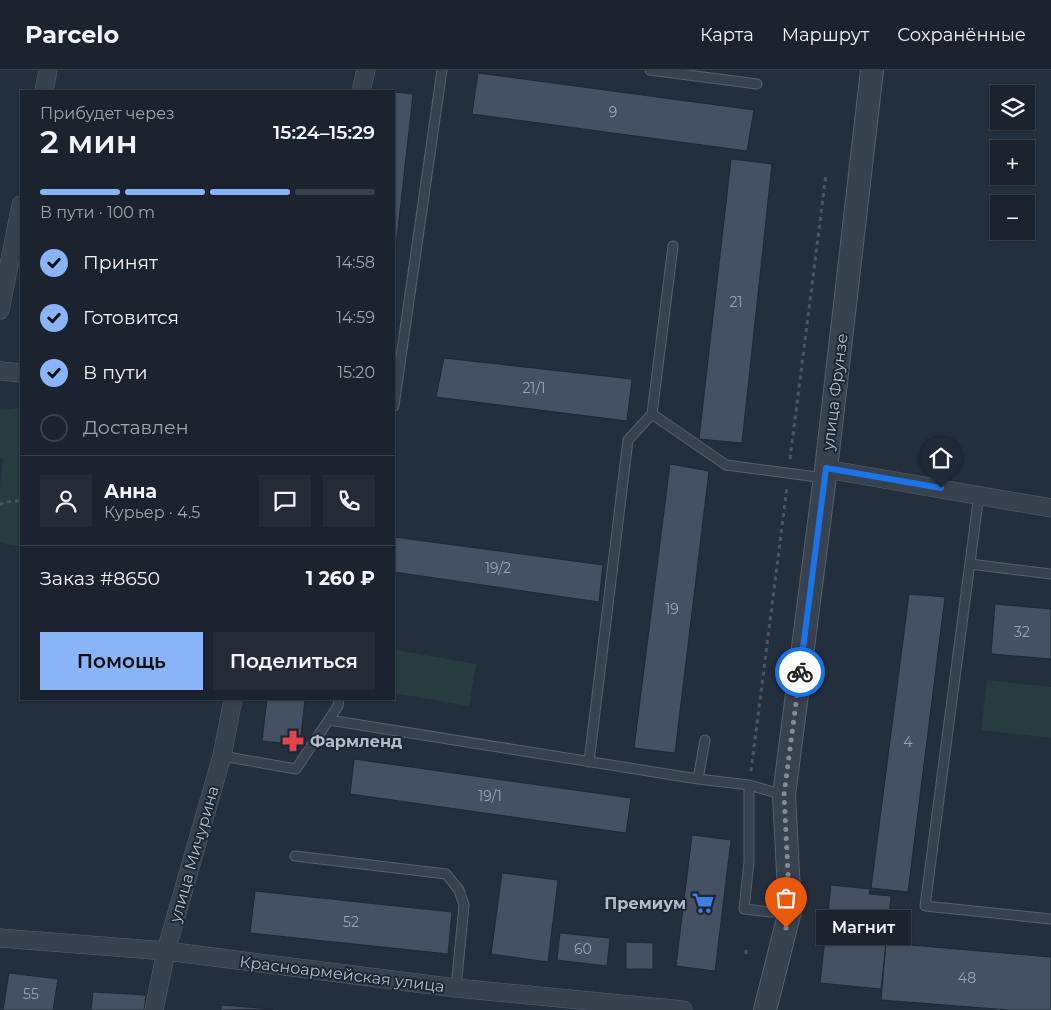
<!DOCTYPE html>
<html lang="ru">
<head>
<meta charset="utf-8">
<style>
  :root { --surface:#1b232e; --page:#242b36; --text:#f1f3f6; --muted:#a0a4aa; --line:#39404a; --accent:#8ab4f8 }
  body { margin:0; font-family:Montserrat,sans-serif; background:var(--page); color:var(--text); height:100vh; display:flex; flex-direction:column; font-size:19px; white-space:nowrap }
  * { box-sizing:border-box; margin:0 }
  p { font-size:16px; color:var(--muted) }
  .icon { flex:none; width:28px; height:28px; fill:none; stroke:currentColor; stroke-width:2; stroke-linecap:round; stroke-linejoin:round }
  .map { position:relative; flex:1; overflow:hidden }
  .drawer { position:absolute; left:20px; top:20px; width:375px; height:610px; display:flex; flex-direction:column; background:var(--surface); border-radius:0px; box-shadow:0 1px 4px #0004,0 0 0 1px var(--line) }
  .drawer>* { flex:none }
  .fabs { position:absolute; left:990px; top:15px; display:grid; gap:10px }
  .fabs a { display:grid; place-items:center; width:45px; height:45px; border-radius:0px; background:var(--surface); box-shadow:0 1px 4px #0004,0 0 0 1px var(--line); font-size:25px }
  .pin { position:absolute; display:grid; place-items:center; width:42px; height:42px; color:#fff; margin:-51px -21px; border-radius:50% 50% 50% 0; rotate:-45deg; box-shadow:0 0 5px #0007 }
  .pin .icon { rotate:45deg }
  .courier { position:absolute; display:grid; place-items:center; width:50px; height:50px; margin:-25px; border:4px solid #1a73e8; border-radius:50%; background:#fff; color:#222; box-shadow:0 1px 6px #0007 }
  .bubble { position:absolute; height:35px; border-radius:0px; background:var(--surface); box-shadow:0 1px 4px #0004,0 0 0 1px var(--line); font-size:16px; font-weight:600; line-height:35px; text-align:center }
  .headline em { font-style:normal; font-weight:600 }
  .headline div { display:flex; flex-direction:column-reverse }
  .headline { display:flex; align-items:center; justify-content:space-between; height:85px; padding:0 20px }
  h1 { font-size:32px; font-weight:600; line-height:38px }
  .bar { display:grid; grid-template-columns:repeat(4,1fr); gap:8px 5px; align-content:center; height:60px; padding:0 20px }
  .bar i { height:6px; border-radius:4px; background:var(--line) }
  .bar .on { background:var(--accent) }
  .bar p { grid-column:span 4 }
  .line { display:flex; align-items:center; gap:12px; padding:0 20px; border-top:1px solid var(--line) }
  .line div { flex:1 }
  .round { display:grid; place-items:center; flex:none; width:52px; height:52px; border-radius:0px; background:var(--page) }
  ol { padding:0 20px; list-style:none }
  li { display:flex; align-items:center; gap:15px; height:55px }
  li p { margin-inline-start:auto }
  li .icon { padding:5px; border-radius:50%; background:var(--accent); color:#111; stroke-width:4 }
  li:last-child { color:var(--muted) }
  li i { width:28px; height:28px; border:2px solid var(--line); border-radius:50% }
  .action { display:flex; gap:10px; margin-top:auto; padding:10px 20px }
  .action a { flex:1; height:58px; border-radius:0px; background:var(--accent); color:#111; font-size:20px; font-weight:600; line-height:58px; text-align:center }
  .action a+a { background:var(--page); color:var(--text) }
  header { display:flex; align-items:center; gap:30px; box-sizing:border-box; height:70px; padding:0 25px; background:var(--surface); border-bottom:1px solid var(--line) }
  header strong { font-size:24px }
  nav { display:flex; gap:28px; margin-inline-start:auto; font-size:18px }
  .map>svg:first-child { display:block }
  .green { fill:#263c3f }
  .building { fill:#455162; stroke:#1f2835 }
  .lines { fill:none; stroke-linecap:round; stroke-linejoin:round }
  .service-casing { stroke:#565f6c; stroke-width:11 }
  .minor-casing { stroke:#565f6c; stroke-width:19 }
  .tertiary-casing { stroke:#565f6c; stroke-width:24 }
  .path { stroke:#44595c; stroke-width:3; stroke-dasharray:4 4; stroke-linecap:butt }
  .service { stroke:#38414e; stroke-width:9 }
  .minor { stroke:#38414e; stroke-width:18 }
  .tertiary { stroke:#38414e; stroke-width:22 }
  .done { stroke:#828b98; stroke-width:5; stroke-dasharray:0 9 }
  .route { stroke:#1a73e8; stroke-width:6 }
  .labels { text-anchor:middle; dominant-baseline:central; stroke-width:4; stroke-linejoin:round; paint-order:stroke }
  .number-label { font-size:14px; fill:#98a1af }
  .street-label { font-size:16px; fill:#b4bcc9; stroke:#1d2633 }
  .poi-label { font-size:16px; font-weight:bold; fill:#b4bcc9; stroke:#1d2633; text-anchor:start }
</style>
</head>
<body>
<header>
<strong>Parcelo</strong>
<nav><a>Карта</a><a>Маршрут</a><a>Сохранённые</a></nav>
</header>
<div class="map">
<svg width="1051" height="940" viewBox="0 0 1051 940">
  <rect width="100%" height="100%" fill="#242f3e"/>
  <!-- green -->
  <path class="green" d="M21,338V477L0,473V417L3,388L0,387V340Z
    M396,580L476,594L469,636L394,623V591Z
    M987,610L1051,617V668L981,660Z"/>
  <!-- building -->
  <path class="building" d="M478,3L754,40L747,81L472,44Z
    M394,22L413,24L394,195Z
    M731,89L772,94L742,373L699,369Z
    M444,288L632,309L627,351L436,327Z
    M670,394L709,401L675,683L634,678Z
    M394,467L603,495L599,532L394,502Z
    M909,524L945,527L908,822L871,818Z
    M995,534L1051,539V589L991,584Z
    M267,629H305L300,675L262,671Z
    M354,689L631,728L626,763L350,724Z
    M692,765L731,770L715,901L676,896Z
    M502,803L558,810L548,892L491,884Z
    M831,815L870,819L869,824L891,826L881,919L820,913Z
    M255,821L452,842L448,884L250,863Z
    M560,863L610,868L607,896L557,890Z
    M626,872L653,873V899H626Z
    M886,873L1051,887V940H1009L881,930Z
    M9,903L58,909L53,940H3Z
    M93,922L146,925L144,940H91Z
    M221,935L273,939L221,940Z"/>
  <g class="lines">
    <!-- service casing -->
    <g class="service-casing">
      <path id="service" d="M650,0L757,14
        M394,336L442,0
        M652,344L726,395L825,408
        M979,424L925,836L1051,849
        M970,494L1051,504
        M329,650L698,709L749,715L784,725
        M222,686L296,699L338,636L339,629
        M589,692L628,370L652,344L673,176
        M698,709L705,670
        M749,715V792L744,839L770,842L790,841
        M295,786L446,804L459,820L464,835L456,918"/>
    </g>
    <!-- minor casing -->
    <g class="minor-casing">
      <path id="minor" d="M44,21L48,0
        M361,21L366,0
        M0,240L21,135
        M0,301L21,303
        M826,399L1051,438
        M0,868L166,881L456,918L683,940
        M154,940L166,881L222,686L233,629"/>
    </g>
    <!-- tertiary casing -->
    <g class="tertiary-casing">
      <path id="tertiary" d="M765,940L790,841L784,725L826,399L872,0"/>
    </g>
    <!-- path -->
    <path class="path" d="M790,389L826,104
      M0,435L4,432L21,431
      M751,701L787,417
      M746,884V877"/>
    <!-- service -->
    <use href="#service" class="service"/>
    <!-- minor -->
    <use href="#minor" class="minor"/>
    <!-- tertiary -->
    <use href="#tertiary" class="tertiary"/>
  </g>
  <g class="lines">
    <!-- done -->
    <path class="done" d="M786,858L790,841L784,725L800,602"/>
    <!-- route -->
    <path class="route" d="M800,602L826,398L941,418"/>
  </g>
  <!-- icons -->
  <defs>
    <g id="pharmacy-bare" transform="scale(1.725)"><path d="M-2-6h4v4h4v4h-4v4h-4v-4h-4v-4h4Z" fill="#e0444e" stroke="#1d2633" stroke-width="2.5" paint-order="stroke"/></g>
    <g id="supermarket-bare" transform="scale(1.725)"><path d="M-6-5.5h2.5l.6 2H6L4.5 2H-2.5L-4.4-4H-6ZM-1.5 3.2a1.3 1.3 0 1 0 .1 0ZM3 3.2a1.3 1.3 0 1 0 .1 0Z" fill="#3f7fe0" stroke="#1d2633" stroke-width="2.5" paint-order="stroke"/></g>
  </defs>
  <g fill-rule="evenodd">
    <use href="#pharmacy-bare" x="293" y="671"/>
    <use href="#supermarket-bare" x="703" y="833"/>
  </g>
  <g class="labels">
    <!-- number labels -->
    <g class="number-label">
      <text x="613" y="42">9</text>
      <text x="736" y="232">21</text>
      <text x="534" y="318">21/1</text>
      <text x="498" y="498">19/2</text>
      <text x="672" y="539">19</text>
      <text x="1022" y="562">32</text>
      <text x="908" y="672">4</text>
      <text x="490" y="726">19/1</text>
      <text x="351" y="852">52</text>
      <text x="583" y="879">60</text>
      <text x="967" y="908">48</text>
      <text x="31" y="924">55</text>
    </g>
    <!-- street labels -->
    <g class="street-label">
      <text transform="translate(835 322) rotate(-83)">улица Фрунзе</text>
      <text transform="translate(194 784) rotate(-74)">улица Мичурина</text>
      <text transform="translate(342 904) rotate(7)">Красноармейская улица</text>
    </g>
    <!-- poi labels -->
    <g class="poi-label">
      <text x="310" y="671">Фармленд</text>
      <text x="686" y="833" text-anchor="end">Премиум</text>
    </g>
  </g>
</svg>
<div class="fabs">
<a><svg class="icon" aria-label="layers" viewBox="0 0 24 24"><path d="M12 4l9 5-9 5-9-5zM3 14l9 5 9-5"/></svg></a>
<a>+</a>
<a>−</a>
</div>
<div class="pin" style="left:786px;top:858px;background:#ea580c"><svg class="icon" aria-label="bag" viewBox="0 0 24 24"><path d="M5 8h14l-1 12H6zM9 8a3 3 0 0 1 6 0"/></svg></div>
<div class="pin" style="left:941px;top:418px;background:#1f2937"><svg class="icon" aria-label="home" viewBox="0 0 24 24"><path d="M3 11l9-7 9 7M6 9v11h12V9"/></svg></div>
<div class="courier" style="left:800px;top:602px"><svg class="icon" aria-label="bike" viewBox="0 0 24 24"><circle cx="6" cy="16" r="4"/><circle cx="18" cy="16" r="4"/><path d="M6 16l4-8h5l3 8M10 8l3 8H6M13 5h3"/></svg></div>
<div class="bubble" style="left:816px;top:840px;width:95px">Магнит</div>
<section class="drawer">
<div class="headline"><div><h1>2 мин</h1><p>Прибудет через</p></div><em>15:24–15:29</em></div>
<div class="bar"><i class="on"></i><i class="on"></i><i class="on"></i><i></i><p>В пути · 100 m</p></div>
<ol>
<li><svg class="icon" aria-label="check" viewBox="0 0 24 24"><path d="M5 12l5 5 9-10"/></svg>Принят<p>14:58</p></li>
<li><svg class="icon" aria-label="check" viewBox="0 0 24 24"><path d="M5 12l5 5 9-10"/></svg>Готовится<p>14:59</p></li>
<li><svg class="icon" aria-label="check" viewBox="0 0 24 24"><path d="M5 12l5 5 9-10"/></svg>В пути<p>15:20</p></li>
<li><i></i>Доставлен</li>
</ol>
<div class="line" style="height:90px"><a class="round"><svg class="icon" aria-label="person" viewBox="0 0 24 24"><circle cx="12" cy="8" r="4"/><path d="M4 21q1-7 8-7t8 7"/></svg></a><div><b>Анна</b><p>Курьер · 4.5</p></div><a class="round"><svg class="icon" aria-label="chat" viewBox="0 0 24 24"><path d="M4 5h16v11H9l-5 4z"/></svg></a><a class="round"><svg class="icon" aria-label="phone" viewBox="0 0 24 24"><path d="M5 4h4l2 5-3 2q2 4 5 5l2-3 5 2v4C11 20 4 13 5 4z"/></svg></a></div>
<div class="line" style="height:65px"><div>Заказ #8650</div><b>1 260 ₽</b></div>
<div class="action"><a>Помощь</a><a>Поделиться</a></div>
</section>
</div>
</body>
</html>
